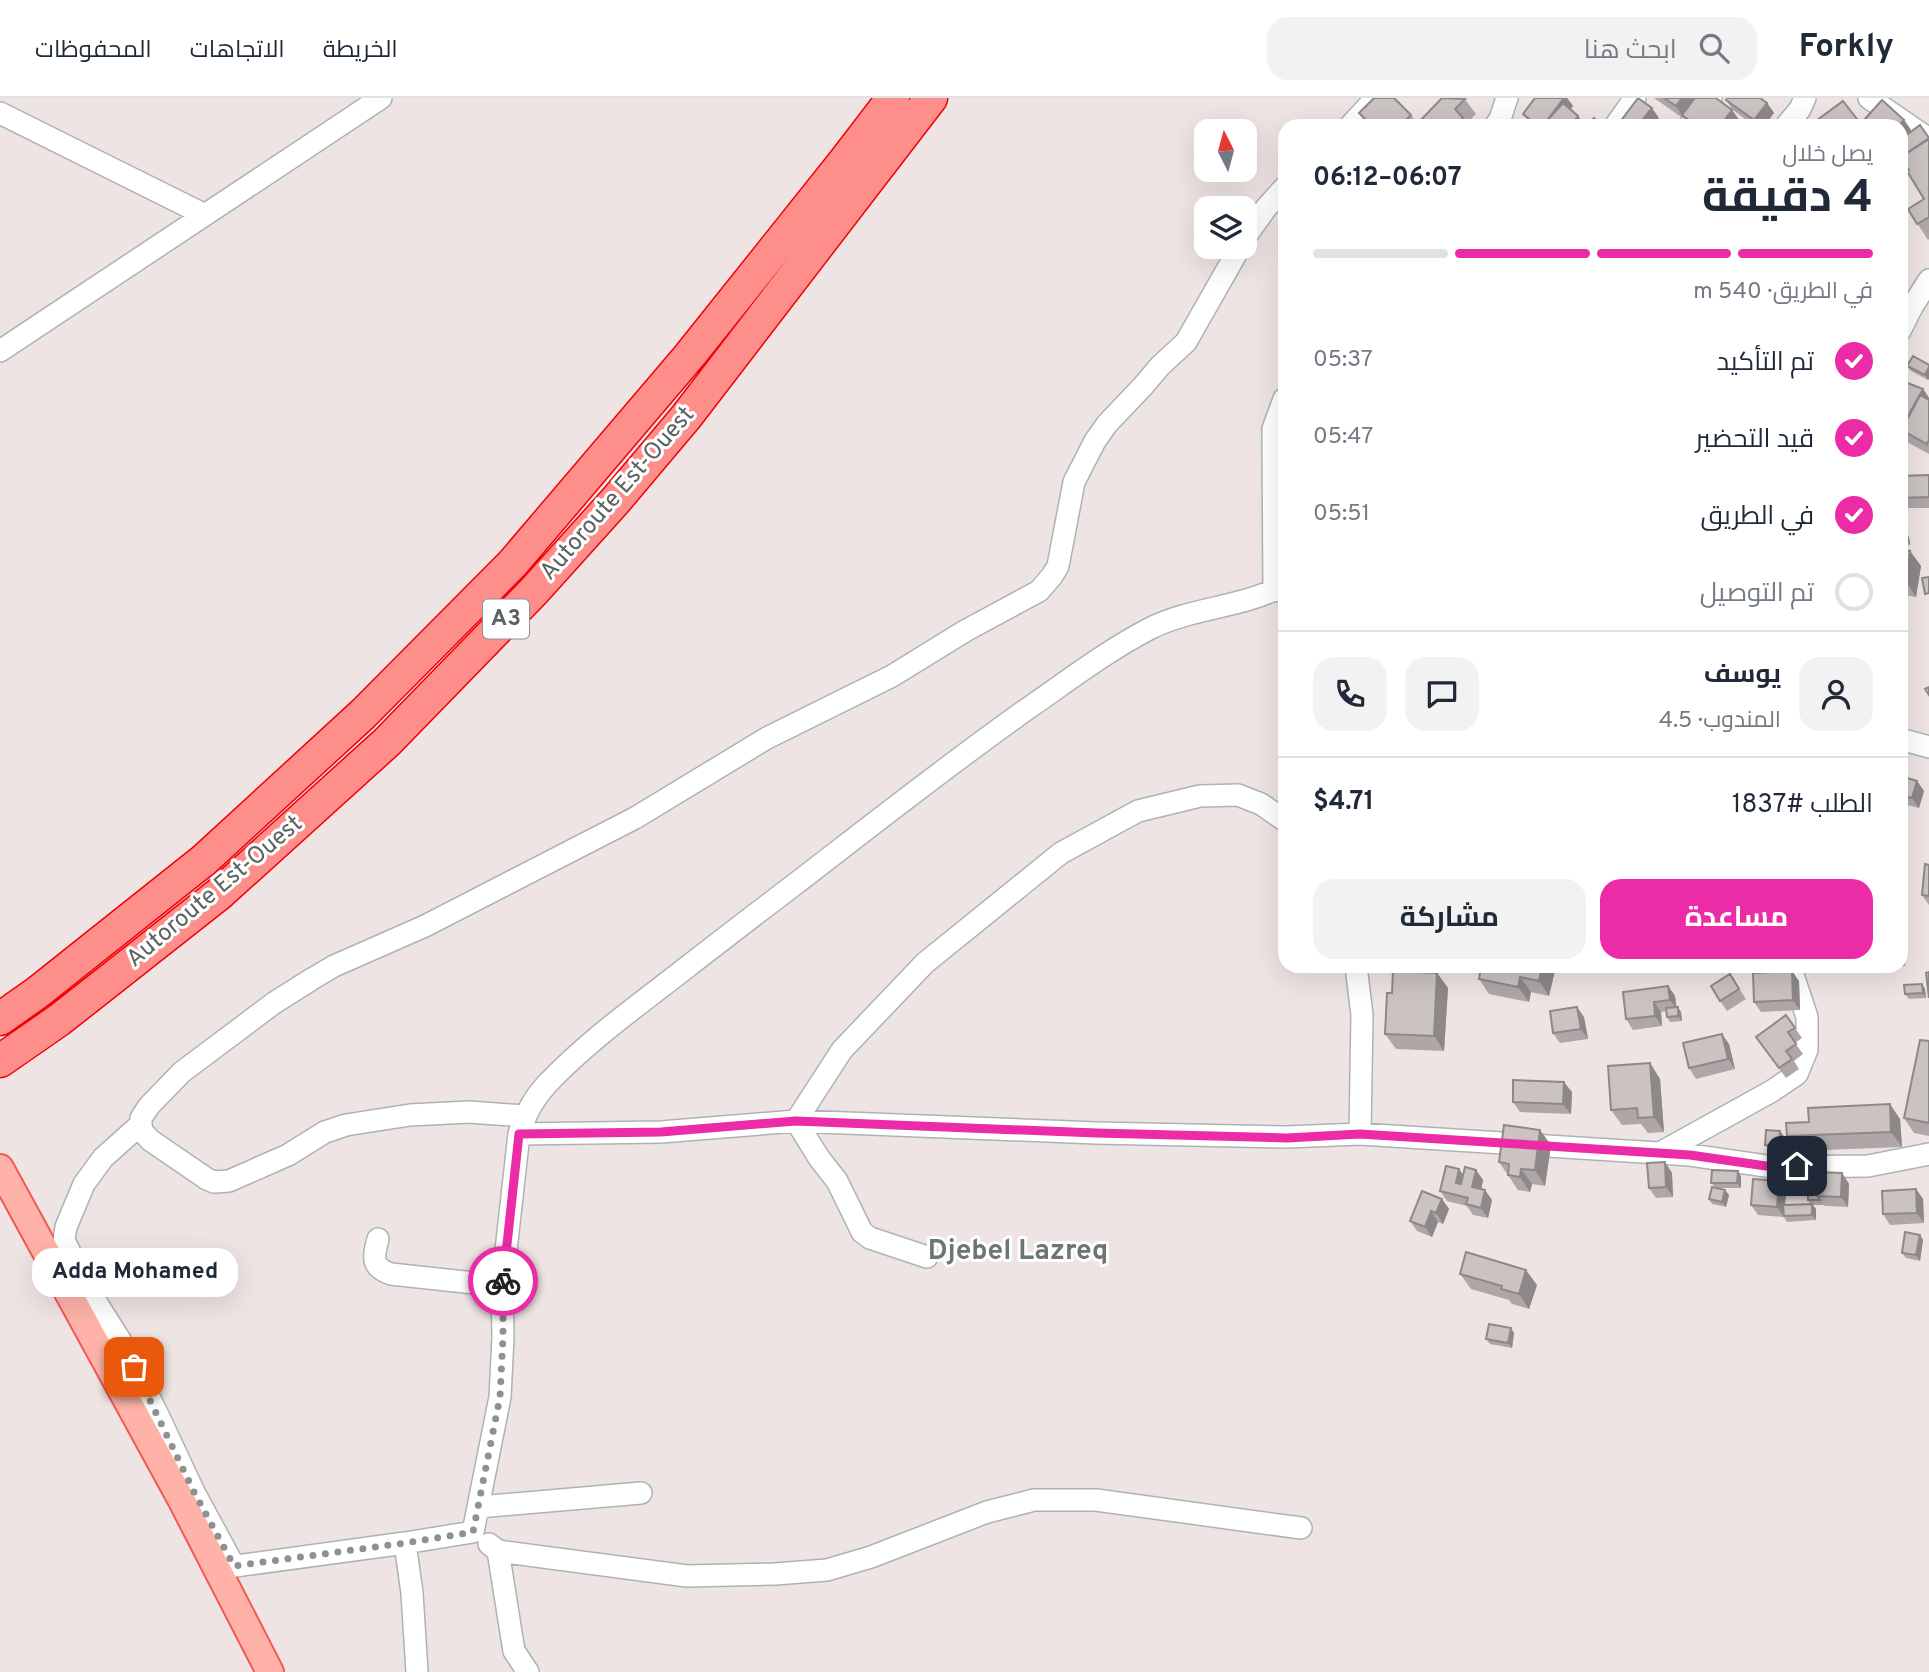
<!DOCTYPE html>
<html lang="ar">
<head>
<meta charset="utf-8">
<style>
  :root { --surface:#fff; --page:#f2f2f3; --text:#1f2937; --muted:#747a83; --line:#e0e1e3; --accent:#eb2ca6 }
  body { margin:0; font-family:Overpass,Cairo,sans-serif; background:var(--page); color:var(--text); direction:rtl; height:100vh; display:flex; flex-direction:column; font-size:26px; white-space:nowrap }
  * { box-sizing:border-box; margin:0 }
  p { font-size:23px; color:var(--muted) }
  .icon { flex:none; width:38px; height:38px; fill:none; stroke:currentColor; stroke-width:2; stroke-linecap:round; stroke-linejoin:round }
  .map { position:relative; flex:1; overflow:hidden; direction:ltr }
  .sheet { position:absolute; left:1278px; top:21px; width:630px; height:854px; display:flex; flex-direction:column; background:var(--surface); border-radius:21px; box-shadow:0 7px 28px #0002; direction:rtl }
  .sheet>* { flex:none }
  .needle { width:46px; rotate:354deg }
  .fabs { position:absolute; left:1194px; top:21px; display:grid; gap:14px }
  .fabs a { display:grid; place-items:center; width:63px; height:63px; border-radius:14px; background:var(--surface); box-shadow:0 7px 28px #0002; font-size:35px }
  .pin { position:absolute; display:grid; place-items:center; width:60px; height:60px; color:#fff; margin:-30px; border-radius:14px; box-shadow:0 4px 10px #0006 }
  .courier { position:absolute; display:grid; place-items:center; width:70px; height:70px; margin:-35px; border:5px solid #eb2ca6; border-radius:50%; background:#fff; color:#222; box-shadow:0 2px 9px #0007 }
  .bubble { position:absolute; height:49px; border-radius:21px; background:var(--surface); box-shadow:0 7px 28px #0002; font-size:23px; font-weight:700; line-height:49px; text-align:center; direction:rtl }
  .summary em { font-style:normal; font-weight:700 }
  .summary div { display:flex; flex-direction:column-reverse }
  .summary { display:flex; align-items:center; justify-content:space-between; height:119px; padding:0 35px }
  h1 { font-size:46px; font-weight:700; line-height:52px }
  .bar { display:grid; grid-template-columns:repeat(4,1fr); gap:10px 7px; align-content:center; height:84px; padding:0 35px }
  .bar i { height:9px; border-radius:5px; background:var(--line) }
  .bar .selected { background:var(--accent) }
  .bar p { grid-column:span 4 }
  .line { display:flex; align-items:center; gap:18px; padding:0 35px; border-top:2px solid var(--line) }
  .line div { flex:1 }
  .round { display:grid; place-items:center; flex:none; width:74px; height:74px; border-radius:21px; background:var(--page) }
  ol { padding:0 35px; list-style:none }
  li { display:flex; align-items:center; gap:21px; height:77px }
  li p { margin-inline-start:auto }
  li .icon { padding:7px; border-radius:50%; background:var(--accent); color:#fff; stroke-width:4 }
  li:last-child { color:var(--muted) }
  li i { width:38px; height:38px; border:4px solid var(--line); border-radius:50% }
  .primary-button { display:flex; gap:14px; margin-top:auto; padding:14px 35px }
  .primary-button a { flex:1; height:80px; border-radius:21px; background:var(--accent); color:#fff; font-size:28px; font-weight:700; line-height:80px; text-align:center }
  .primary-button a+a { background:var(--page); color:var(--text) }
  header { display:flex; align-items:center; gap:42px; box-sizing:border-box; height:98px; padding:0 35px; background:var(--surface); border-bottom:2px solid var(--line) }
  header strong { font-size:33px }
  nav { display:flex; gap:38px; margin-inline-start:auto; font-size:24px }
  .search { width:490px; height:63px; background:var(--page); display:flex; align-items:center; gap:18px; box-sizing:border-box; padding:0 24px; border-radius:21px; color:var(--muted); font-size:26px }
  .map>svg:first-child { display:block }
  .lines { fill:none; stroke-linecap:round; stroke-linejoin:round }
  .minor-casing { stroke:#acb4b3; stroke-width:24 }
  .major-casing { stroke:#f35857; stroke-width:30 }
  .highway-casing { stroke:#f20006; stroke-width:35 }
  .minor { stroke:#fff; stroke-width:21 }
  .major { stroke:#ffb3a8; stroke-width:26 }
  .highway { stroke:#fe8e8a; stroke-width:32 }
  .wall { fill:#afa7a7 }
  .shaded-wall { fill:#8e8888 }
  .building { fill:#cbc2c2; stroke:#8e8888; stroke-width:2 }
  .done { stroke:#8e9190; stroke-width:7; stroke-dasharray:0 12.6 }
  .route { stroke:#eb2ca6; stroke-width:9 }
  .labels { text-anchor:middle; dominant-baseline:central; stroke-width:6; stroke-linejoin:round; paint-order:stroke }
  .shield { fill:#fff; stroke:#8c9292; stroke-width:2 }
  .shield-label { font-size:23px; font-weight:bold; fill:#5b6463 }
  .street-label { font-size:24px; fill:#5b6463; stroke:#fff }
  .quarter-label { font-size:28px; font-weight:bold; fill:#6c7674; stroke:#fff }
</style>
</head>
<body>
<header>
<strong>Forkly</strong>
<div class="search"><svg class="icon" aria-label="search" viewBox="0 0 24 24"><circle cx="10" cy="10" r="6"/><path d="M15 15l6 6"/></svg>ابحث هنا</div>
<nav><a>الخريطة</a><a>الاتجاهات</a><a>المحفوظات</a></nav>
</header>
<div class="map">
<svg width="1929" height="1574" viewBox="0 0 1929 1574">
  <rect width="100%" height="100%" fill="#eee4e3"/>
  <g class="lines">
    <!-- minor casing -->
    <g class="minor-casing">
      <path id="minor" d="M1869,0L1929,41
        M0,15L205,117
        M1350,28L1376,0
        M1495,28L1500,21L1507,0
        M1615,28L1635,0
        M1689,28L1711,0
        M1786,28L1800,11L1805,0
        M1244,141L1266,110L1284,90
        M1900,233L1912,209L1929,182
        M0,253L381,0
        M1274,493L1273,331L1284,301
        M1900,641L1929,649
        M1356,868L1362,917L1360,1036
        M141,1026L142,1033L150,1042L207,1081L214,1084L229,1083L288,1057L325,1034L346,1027L410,1017L469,1014L524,1018
        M519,1036L661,1034L796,1023L1096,1035L1287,1039L1360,1036L1690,1057L1773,1069L1868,1068L1929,1056
        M1660,1055L1772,993L1797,976L1807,952V919L1790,868
        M378,1141C373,1160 371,1169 391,1176L502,1188
        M927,1159L870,1140L862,1134L837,1083L819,1060L796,1023L842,952L925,865L1061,755L1138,713L1200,698L1238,697L1261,706L1284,722
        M479,1409L641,1395
        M405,1445L412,1495L417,1574
        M489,1446L498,1453L514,1553L528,1574
        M498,1453L687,1478L775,1476L827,1472L871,1459L987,1414L1034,1402H1096L1301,1430
        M234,1468L194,1394L158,1317L122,1245L86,1188L64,1142L66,1129L84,1086L103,1060L141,1026V1020L149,1008L182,974L274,905L312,881L334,868L425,828L635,720L767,640L892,578L965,533L1039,493L1052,478L1058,468L1074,384L1095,343L1107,326L1144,287L1160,268L1186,244L1240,149
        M221,1470L405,1445L473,1434L500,1299L503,1239L502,1188L519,1036C525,1016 533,1001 547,986C581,950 621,920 660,890C704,856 749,821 794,787C872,727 949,666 1030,609C1069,582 1107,553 1149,531C1192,509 1243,510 1284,487"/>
    </g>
    <!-- major casing -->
    <g class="major-casing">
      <path id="major" d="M0,1070L181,1401L270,1574"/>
    </g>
    <!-- highway casing -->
    <g class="highway-casing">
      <path id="highway" d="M0,921L38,894L204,762L363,616L513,465L690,257L844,64L893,0
        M0,963L59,922L219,796L387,644L534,493L616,402L686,319L931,0"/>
    </g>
    <!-- minor -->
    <use href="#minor" class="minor"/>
    <!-- major -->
    <use href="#major" class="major"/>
    <!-- highway -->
    <use href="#highway" class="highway"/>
  </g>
  <!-- wall -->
  <path class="wall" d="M1464,0L1476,16L1467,25L1469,28H1368L1359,15L1411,17L1417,26Z
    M1535,0H1567L1573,8L1570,11L1578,18L1585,28H1532L1523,16Z
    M1654,0H1716L1732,12L1739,22L1735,28H1691L1687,23Z
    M1726,2L1767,5L1774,15L1764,28H1755L1733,12Z
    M1882,2L1904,22L1911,32L1904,39L1920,27L1929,40V141L1928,142L1908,111L1924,101L1907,73L1909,72L1900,60V28H1870L1865,21Z
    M1843,3L1862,28H1819Z
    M1929,267L1928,282L1911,273L1907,268Z
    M1900,282L1923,291L1929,300V356L1900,340Z
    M1929,377V410H1908L1901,400Z
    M1900,434L1909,439L1910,447L1900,448Z
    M1900,452L1910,453L1921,468L1916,499L1900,496Z
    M1900,678L1917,683L1924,693L1919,710L1900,705Z
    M1929,767V807L1922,797Z
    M1900,840L1905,868L1871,873L1868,868H1900Z
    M1556,868L1549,898L1531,894L1529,904L1489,896L1479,881Z
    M1437,875L1448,890L1444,953L1396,951L1385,936L1392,895Z
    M1730,876L1746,901L1727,913L1720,903Z
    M1799,883L1800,912L1761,914L1754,904Z
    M1922,886L1925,891L1926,900L1909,901L1905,896Z
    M1668,888L1675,898L1676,909L1681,914L1682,923L1670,924L1667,919L1666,913L1661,914L1662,928L1633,932L1626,921Z
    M1786,917L1802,940L1795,945L1803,956L1794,963L1799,971L1786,980L1756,939Z
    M1584,919L1588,941L1560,945L1553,935Z
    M1929,943V1038L1914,1035L1904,1020Z
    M1729,946L1735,971L1696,981L1689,970Z
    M1650,965L1660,981L1664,1034L1648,1035L1641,1026L1622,1027L1611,1012Z
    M1572,994L1571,1016L1520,1014L1513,1004Z
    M1900,1021L1902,1049L1798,1053L1787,1038Z
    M1784,1038L1783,1053L1769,1052L1765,1047Z
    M1551,1047L1545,1088L1532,1086L1530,1094L1518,1092L1499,1064Z
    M1665,1064L1672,1075L1673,1099L1656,1100L1649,1090Z
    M1476,1072L1483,1082L1481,1091L1492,1102L1488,1120L1473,1117L1467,1108L1447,1103L1440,1093L1463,1077Z
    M1842,1075L1849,1086L1848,1109L1825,1108L1824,1107H1813L1816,1111V1122L1787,1124L1784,1119L1758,1117L1751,1107L1786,1093L1785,1107L1810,1106L1808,1102Z
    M1741,1078V1090H1717L1725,1092L1729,1097L1726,1109L1712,1106L1709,1101L1715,1089L1711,1085Z
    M1916,1091L1923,1101L1924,1125L1890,1127L1883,1116Z
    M1442,1101L1449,1111L1443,1126L1438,1124L1432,1139L1417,1133L1410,1123Z
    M1920,1137L1923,1142L1920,1163L1906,1160L1902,1155Z
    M1460,1176L1537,1187L1529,1211L1512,1206L1509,1202L1471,1191Z
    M1514,1235L1512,1250L1490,1246L1486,1241Z"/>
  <!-- shaded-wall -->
  <path class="shaded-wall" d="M1564,0H1567L1573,8L1558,28L1545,25Z
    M1682,0H1704L1682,17L1686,23L1676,8Z
    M1767,5L1774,15L1764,28H1758L1754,22Z
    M1652,10L1659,20L1653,28L1643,21Z
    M1732,12L1739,22L1735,28H1720Z
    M1578,18L1585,28H1570Z
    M1904,22L1911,32L1900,43V28H1898Z
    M1904,67L1907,72L1900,80V70Z
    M1929,269V281L1928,282L1925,277Z
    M1923,291L1929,300V303L1911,319Z
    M1906,434L1909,439L1910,447L1906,442Z
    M1910,453L1921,468L1916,499L1906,483Z
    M1917,683L1924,693L1919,710L1912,700Z
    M1900,840L1905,868L1900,862Z
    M1542,868H1556L1549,898L1539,883Z
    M1792,873L1799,883L1800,912L1793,902Z
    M1437,875L1448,890L1444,953L1434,938Z
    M1520,879L1531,894L1529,904L1518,889Z
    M1922,886L1925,891L1926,900L1923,895Z
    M1668,888L1675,898L1677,912L1670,902Z
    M1654,904L1661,914L1662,928L1655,918Z
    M1577,909L1584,919L1588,941L1581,931Z
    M1678,909L1681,914L1682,923L1678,918Z
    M1722,936L1729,946L1735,971L1728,961Z
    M1650,965L1660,981L1664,1034L1654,1019Z
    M1564,984L1572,994L1571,1016L1563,1006Z
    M1890,1006L1900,1021L1902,1049L1891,1034Z
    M1540,1032L1551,1047L1545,1088L1535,1072Z
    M1780,1033L1784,1038L1783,1053L1779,1048Z
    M1665,1064L1672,1075L1673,1099L1666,1089Z
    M1459,1071L1466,1081L1463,1095L1456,1085Z
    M1521,1071L1532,1086L1530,1094L1520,1079Z
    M1476,1072L1483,1082L1480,1099L1472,1089Z
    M1738,1073L1741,1078V1090L1737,1085Z
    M1842,1075L1849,1086L1848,1109L1841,1099Z
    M1779,1083L1786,1093L1784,1119L1777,1109Z
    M1916,1091L1923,1101L1924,1125L1917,1115Z
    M1485,1092L1492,1102L1488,1120L1481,1110Z
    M1725,1092L1729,1097L1726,1109L1722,1104Z
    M1442,1101L1449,1111L1443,1126L1436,1115Z
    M1812,1106L1816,1111V1122L1812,1117Z
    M1431,1113L1438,1124L1432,1139L1425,1129Z
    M1920,1137L1923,1142L1920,1163L1916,1157Z
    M1526,1172L1537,1187L1529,1211L1519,1196Z
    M1511,1230L1514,1235L1512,1250L1508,1245Z"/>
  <!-- building -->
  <path class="building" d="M1374,0H1394L1411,17L1403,25L1407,28H1372L1359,15Z
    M1442,0L1465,1L1455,11L1463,20L1455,28H1415Z
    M1535,0H1564L1545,25L1563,5L1578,18L1570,28H1538L1523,16Z
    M1638,0L1652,10L1643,21L1652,28H1617Z
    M1664,0H1682L1676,8Z
    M1695,0H1716L1732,12L1720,28H1697L1682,17Z
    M1727,0H1760L1767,5L1754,22L1726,2Z
    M1882,2L1904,22L1898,28H1873L1865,21Z
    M1843,3L1857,21L1849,28H1820L1816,23Z
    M1594,20L1599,25L1596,28H1587Z
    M1513,22L1518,28H1507Z
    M1920,27L1929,40L1901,59V61L1900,60V42Z
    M1929,41V119L1917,126L1908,111L1924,101L1907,73L1909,72L1901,59Z
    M1913,258L1929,267V269L1925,277L1907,268Z
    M1900,282L1923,291L1908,318L1900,315Z
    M1920,297L1929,302V342L1927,346L1900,331V316L1908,320Z
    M1929,377V399L1901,400L1900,378Z
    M1900,434H1906V442H1900Z
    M1900,452L1910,453L1906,483H1900Z
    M1929,479V495L1925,496L1922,480Z
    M1929,589V597L1925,591Z
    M1900,678L1917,683L1912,700L1900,697Z
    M1925,766L1929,767V798L1922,797Z
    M1481,868H1542L1539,883L1520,879L1518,889L1479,881Z
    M1393,873L1437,875L1434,938L1385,936L1387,895H1392Z
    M1792,873L1793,902L1754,904L1753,875Z
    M1929,874V900L1926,875Z
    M1730,876L1739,891L1720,903L1711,888Z
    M1922,886L1923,895L1905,896L1904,887Z
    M1668,888L1670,902L1654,904L1655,918L1626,921L1623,894Z
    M1577,909L1581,931L1553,935L1550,913Z
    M1678,909V918L1667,919L1666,910Z
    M1786,917L1795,930L1788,934L1796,946L1786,953L1792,961L1779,970L1756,939Z
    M1722,936L1728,961L1689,970L1683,945Z
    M1920,942L1929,943V1025L1904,1020Z
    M1650,965L1654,1019L1638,1020L1637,1010L1611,1012L1608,968Z
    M1513,982L1564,984L1563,1006L1513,1004Z
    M1890,1006L1891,1034L1787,1038L1786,1025L1809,1024L1808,1010Z
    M1504,1027L1540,1032L1535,1072L1521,1071L1520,1079L1508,1077L1509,1066L1499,1064Z
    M1766,1032L1780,1033L1779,1048L1765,1047Z
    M1665,1064L1666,1089L1649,1090L1647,1065Z
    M1446,1068L1459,1071L1456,1085L1461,1086L1465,1069L1476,1072L1472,1089L1485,1092L1481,1110L1466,1106L1468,1100L1440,1093Z
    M1712,1072L1738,1073L1737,1085H1711Z
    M1818,1074L1842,1075L1841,1099L1817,1098Z
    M1753,1081L1779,1083L1777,1109L1751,1107Z
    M1712,1089L1725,1092L1722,1104L1709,1101Z
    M1916,1091L1917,1115L1883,1116L1882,1093Z
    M1422,1093L1442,1101L1436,1115L1431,1113L1425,1129L1410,1123Z
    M1808,1094H1818L1817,1098L1820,1102H1808Z
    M1812,1106V1117L1784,1118L1783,1107Z
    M1905,1134L1920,1137L1916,1157L1902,1155Z
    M1466,1154L1526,1172L1519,1196L1501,1191L1502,1188L1460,1176Z
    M1489,1226L1511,1230L1508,1245L1486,1241Z"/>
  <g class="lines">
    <!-- done -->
    <path class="done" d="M134,1269L194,1394L234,1468L405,1445L473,1434L500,1299L503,1239V1183"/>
    <!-- route -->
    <path class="route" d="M503,1183L519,1036L661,1034L796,1023L1096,1035L1287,1040L1360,1036L1690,1057L1773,1069L1797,1068"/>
  </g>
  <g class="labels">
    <!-- shield labels -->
    <rect class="shield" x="483" y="501.5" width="46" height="39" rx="5"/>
    <g class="shield-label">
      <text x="506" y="521">A3</text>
    </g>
    <!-- street labels -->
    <g class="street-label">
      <text transform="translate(618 396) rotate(-49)">Autoroute Est-Ouest</text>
      <text transform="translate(215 794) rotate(-40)">Autoroute Est-Ouest</text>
    </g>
    <!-- quarter labels -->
    <g class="quarter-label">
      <text x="1018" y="1154">Djebel Lazreq</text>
    </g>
  </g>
</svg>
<div class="fabs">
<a><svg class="needle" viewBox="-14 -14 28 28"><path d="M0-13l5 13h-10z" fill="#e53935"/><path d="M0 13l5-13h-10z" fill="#747a83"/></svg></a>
<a><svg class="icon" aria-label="layers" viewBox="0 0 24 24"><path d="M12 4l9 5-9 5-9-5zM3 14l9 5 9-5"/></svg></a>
</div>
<div class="pin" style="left:134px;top:1269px;background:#ea580c"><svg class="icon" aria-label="bag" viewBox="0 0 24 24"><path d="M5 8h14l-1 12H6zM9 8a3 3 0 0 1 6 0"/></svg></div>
<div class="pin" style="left:1797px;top:1068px;background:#1f2937"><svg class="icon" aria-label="home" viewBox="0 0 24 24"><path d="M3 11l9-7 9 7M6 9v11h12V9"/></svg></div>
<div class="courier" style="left:503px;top:1183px"><svg class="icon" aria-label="bike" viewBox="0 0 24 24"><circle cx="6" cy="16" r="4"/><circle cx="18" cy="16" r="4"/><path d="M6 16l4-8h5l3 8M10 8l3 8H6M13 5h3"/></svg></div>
<div class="bubble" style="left:32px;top:1150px;width:206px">Adda Mohamed</div>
<section class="sheet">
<div class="summary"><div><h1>4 دقيقة</h1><p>يصل خلال</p></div><em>06:07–06:12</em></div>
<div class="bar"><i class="selected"></i><i class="selected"></i><i class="selected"></i><i></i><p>في الطريق · 540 m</p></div>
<ol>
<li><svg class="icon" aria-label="check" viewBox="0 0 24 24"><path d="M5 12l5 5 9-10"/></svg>تم التأكيد<p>05:37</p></li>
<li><svg class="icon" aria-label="check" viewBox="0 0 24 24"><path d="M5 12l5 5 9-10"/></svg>قيد التحضير<p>05:47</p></li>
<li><svg class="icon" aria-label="check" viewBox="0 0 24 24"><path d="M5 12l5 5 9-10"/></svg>في الطريق<p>05:51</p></li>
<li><i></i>تم التوصيل</li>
</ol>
<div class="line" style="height:126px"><a class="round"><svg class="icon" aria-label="person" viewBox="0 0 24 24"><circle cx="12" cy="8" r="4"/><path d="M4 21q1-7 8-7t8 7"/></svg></a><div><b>يوسف</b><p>المندوب · 4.5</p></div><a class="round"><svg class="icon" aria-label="chat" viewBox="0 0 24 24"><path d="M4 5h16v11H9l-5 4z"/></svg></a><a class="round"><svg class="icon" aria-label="phone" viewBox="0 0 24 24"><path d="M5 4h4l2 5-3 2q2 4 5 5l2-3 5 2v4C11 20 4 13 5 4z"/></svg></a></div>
<div class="line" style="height:91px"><div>الطلب #1837</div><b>$4.71</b></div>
<div class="primary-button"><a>مساعدة</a><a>مشاركة</a></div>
</section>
</div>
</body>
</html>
